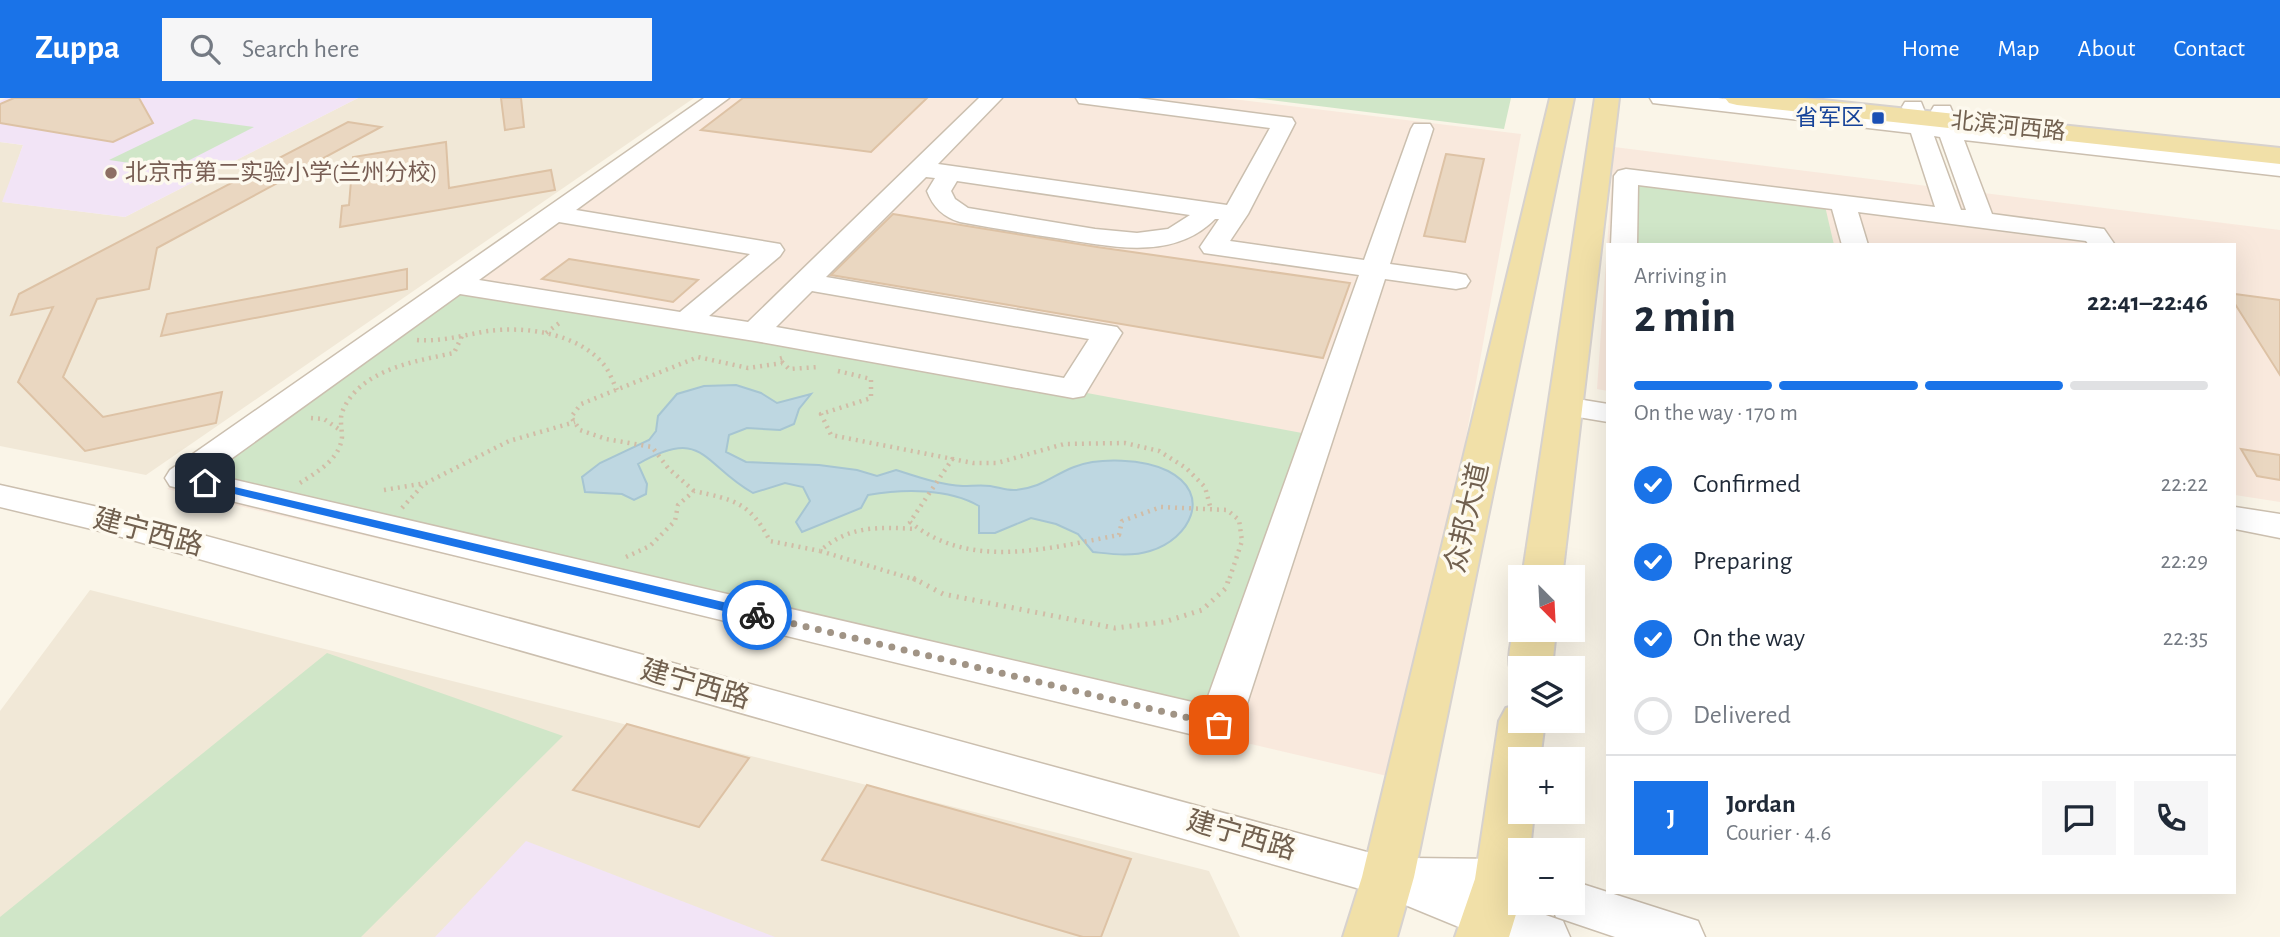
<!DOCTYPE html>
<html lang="en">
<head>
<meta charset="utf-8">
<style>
  :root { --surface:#fff; --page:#f6f6f7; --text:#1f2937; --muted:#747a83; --line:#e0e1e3; --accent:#1a73e8 }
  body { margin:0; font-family:"Alegreya Sans","Noto Sans SC",sans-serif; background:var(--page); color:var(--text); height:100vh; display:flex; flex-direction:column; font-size:26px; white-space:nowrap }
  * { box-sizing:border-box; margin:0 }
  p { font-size:23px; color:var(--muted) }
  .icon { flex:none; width:38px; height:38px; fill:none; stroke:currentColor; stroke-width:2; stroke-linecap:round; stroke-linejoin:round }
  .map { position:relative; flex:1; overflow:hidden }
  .side { position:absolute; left:1606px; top:145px; width:630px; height:651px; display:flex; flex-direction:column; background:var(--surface); border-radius:0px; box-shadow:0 7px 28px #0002 }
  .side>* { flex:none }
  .needle { width:46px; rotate:156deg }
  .fabs { position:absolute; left:1508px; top:467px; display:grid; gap:14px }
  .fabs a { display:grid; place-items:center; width:77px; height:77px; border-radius:0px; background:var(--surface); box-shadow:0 7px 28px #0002; font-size:35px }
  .pin { position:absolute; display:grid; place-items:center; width:60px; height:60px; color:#fff; margin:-30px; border-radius:14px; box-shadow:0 4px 10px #0006 }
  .courier { position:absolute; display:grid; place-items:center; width:70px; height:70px; margin:-35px; border:5px solid #1a73e8; border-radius:50%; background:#fff; color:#222; box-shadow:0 2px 9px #0007 }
  .headline em { font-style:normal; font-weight:700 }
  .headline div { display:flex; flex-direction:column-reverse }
  .headline { display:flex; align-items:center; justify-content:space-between; height:119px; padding:0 28px }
  h1 { font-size:46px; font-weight:700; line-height:52px }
  .bar { display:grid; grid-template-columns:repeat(4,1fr); gap:10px 7px; align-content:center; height:84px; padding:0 28px }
  .bar i { height:9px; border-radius:5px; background:var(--line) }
  .bar .on { background:var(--accent) }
  .bar p { grid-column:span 4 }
  .line { display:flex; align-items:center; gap:18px; padding:0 28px; border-top:2px solid var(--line) }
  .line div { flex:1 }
  .round { display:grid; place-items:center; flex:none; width:74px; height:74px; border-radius:0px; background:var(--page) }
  ol { padding:0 28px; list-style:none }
  li { display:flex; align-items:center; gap:21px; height:77px }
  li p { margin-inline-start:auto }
  li .icon { padding:7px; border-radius:50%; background:var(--accent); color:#fff; stroke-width:4 }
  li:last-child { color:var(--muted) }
  li i { width:38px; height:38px; border:4px solid var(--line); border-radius:50% }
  header { display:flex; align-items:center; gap:42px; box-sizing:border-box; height:98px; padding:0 35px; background:var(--accent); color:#fff }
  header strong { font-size:33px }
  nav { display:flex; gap:38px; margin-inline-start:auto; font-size:24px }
  .search { width:490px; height:63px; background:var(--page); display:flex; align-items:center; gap:18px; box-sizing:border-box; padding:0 24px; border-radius:0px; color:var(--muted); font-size:26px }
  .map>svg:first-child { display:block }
  .residential { fill:#f1e8d7 }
  .commercial { fill:#f9e9dd }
  .education { fill:#f2e4f6 }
  .green { fill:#d0e6c8 }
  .water { fill:#bed7e1; stroke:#a6c5d2; stroke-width:2 }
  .building { fill:#ead7c1; stroke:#ddc2a5; stroke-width:2 }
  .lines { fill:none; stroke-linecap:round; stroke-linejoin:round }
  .minor-casing { stroke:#cbbfaf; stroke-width:3 }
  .major-casing { stroke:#d7d2ce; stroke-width:4 }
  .path-far1 { stroke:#d1bca6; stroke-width:4.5; stroke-dasharray:2 5; stroke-linecap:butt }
  .path { stroke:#d1bca6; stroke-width:5; stroke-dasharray:2 6; stroke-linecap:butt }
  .minor { fill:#fff; fill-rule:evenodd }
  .major { fill:#f1e0a8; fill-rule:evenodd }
  .route { fill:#1a73e8 }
  .done { stroke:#a19485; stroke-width:7; stroke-dasharray:0 12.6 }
  .transit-dot { fill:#1a4fb4; stroke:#fdf9ee; stroke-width:2.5 }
  .education-dot { fill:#8d6e63; stroke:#fdf9ee; stroke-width:2.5 }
  .labels { text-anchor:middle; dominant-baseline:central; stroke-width:7; stroke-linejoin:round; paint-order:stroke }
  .far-transit-label { font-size:23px; fill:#164399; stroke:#fdf9ee; text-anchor:end }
  .far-street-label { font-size:23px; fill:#71604f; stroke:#fdf9ee }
  .far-education-label { font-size:23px; fill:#785e54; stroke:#fdf9ee; text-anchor:start }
  .street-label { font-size:28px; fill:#71604f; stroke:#fdf9ee }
</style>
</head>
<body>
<header>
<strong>Zuppa</strong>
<div class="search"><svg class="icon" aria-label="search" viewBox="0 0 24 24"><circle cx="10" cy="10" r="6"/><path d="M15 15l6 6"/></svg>Search here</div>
<nav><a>Home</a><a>Map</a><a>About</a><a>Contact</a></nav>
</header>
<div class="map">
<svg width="2280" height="839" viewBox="0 0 2280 839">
  <rect width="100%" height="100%" fill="#faf5e8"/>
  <!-- residential -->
  <path class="residential" d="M358,0H694L146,377L0,348V44L23,47L3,104L125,119Z
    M90,492L1209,773L1240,839H0V613Z"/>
  <!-- commercial -->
  <path class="commercial" d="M716,0H1224L1521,36L1404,682L167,391Z
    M1614,49L2280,132V404L2235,397V147H1608V293L1597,291Z"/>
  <!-- education -->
  <path class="education" d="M6,0H358L125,119L2,104L23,47L0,44V3Z
    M526,743L775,839H435Z"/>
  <!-- green -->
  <path class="green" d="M1253,0H1511L1504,31Z
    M194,21L254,29L172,71L109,62Z
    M1636,85L1825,108L1834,147H1635Z
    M456,187L818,245L1318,338L1219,627L182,380Z
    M327,555L563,638L361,839H0V819Z"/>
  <!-- water -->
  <path class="water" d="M736,287L761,295L777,305L811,296L799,311L794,326L780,332L747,330L729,337L726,354L746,364L819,367L857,372L877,378L896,372C918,379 940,387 963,388C972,388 981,387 990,388C998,389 1007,393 1016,392C1043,389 1051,378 1074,369C1100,359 1144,361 1168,373C1213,396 1190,441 1150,453C1131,459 1112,456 1093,454L1078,436L1056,426L1031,420L995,435H979V408C948,390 903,391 868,397L861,410L802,434L796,424L810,403L803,389L785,385L753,395C702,366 704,328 638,366L647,386L646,396L634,402L622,396L585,394L582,379L600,365L649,342L656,333L658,318L677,296L704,288Z"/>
  <!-- building -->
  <path class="building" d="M14,0H139L153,25L113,44L0,25V6Z
    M501,0H521L524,29L505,32Z
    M743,0H927L871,54L701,32Z
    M348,24L381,29L157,150L149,191L97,201L63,279L103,319L222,294L216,325L85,353L18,284L53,209L11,217L19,196Z
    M446,44L449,90L551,72L555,92L340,129L342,108L349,107L353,59Z
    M1446,56L1484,61L1465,144L1424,138Z
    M893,116L1097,149L1350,185L1323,260L831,177Z
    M569,161L698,182L673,204L542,181Z
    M407,171V191L161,238L167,216Z
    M2235,196L2280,202V277L2235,206Z
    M2241,351L2280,357V382L2257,378Z
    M627,626L749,660L699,729L573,692Z
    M867,687L1131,761L1101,839H1083L822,762Z"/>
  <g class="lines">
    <!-- minor casing -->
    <g class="minor-casing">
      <path id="minor" d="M704,0H729L576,112L780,146L784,152L780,158L709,218L748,224L979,0H1002L938,66L1227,107L1270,30L1087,6L1079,5L1076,0H1138L1292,20L1295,25L1248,116L1230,143L1364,162L1411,31L1414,26H1430L1433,31L1390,166L1456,175L1466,177L1470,183L1466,189L1456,191L1385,181L1240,627L1234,639L1219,643L170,388L165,380L170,372ZM926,79L935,80L927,93C933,109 943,119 960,124C992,130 1024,135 1056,140C1109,148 1173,164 1215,121H1219L1200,149L1204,155L1359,177L1205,607L210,376L460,196L755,243L1073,300L1084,298L1122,235L1117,229L826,179ZM957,83L1190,117L1168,131L1137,135L1095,131L968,110L955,101L951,93ZM559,124L750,156L680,214L479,182ZM812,193L1089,241L1064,280L776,229Z
        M1650,0H1718L1906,21L1902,9L1905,4H1921L1929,24L1935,25L1931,13L1934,8H1950L1958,27L2280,64V78L1964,42L1992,116L2104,131L2115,147H2089L2086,143L1858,114L1868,147H1842L1832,111L1638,87L1637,147H1611L1614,78L1618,73L1626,71L1935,109L1911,35L1661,6L1653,5ZM1934,38L1940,39L1966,112H1961Z
        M1565,299L1608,306V324L1554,315L1549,308L1554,301Z
        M0,387L107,411L1400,763L1410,760L1501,761L1521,767V805H1531L1521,809L1499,801L1563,823L1570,839H1483L1381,797L104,434L0,409Z
        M2235,409L2280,416V440L2235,431Z
        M1573,783L1698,823L1705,839H1615L1556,819L1550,805H1573Z"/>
    </g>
    <!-- major casing -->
    <g class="major-casing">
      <path id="major" d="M1550,0H1574L1414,779L1397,839H1343L1362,779Z
        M1595,0H1619L1562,480H1522Z
        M1725,0H1804L2280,50V66L1737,7L1729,5Z
        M1520,521L1521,532H1556L1552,570H1521V584L1514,582C1505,564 1510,539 1520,521Z
        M1521,606V623H1545L1540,662H1521V714H1534L1530,752H1521V800L1509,839H1455L1475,781L1499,623L1506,610Z"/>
    </g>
    <!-- path-far1 -->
    <path class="path-far1" d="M546,235L562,223
      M417,242C441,244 464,237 488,233C526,228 579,235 605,268C610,275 613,284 617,292
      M782,260L779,261L789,271L819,269
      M838,273L871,281V300L821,316L831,337L973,365H997L1064,346L1125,345L1159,353L1186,370L1205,389L1211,412
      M311,320L324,321L340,332
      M953,360L910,424C970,473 1049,450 1119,437L1122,423L1161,409L1227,412L1239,422L1242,443L1229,482
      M300,385C317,374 340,361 342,339C342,330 339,320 343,312C361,271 416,263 454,255L462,238
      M384,392L426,385L509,343L575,324
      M694,393L668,370L652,349L606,341L580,332L571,319L581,306L698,259L748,270L782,265
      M402,410L422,388
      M626,459L650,448L675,423L678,407L694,393C734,402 750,404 770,443L820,453
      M916,482L820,453C849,427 880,429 916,431"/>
    <!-- path -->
    <path class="path" d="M913,480L943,496L1115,530L1164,524L1202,512L1226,490L1229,480"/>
    <!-- minor -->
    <use href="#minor" class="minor"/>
    <!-- major -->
    <use href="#major" class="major"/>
  </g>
  <!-- route -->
  <path class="route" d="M205,382L757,512L763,517L757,521L201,388L200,385Z"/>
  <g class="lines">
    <!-- done -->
    <path class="done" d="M757,517L1219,627"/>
  </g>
  <!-- markers -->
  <rect class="transit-dot" x="1871" y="13" width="14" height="14" rx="3.5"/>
  <circle class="education-dot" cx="111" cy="75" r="7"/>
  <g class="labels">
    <!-- far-transit labels -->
    <g class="far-transit-label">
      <text x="1864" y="20">省军区</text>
    </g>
    <!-- far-street labels -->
    <g class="far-street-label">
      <text transform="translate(2008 29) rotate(6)">北滨河西路</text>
    </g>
    <!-- far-education labels -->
    <g class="far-education-label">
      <text x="125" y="75">北京市第二实验小学(兰州分校)</text>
    </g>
    <!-- street labels -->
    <g class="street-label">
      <text transform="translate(1468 420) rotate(-77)">众邦大道</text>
      <text transform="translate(148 435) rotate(15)">建宁西路</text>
      <text transform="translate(695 587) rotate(16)">建宁西路</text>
      <text transform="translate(1241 738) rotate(16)">建宁西路</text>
    </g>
  </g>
</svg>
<div class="fabs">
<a><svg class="needle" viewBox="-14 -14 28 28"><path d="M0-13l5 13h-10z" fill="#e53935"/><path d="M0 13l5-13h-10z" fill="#747a83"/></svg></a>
<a><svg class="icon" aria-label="layers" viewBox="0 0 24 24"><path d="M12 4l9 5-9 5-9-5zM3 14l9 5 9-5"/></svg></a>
<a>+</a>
<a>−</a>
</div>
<div class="pin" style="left:1219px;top:627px;background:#ea580c"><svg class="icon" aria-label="bag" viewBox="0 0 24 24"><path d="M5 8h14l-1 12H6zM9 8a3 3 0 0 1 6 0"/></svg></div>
<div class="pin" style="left:205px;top:385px;background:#1f2937"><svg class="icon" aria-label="home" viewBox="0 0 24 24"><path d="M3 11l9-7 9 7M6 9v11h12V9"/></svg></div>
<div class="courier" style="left:757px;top:517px"><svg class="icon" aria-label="bike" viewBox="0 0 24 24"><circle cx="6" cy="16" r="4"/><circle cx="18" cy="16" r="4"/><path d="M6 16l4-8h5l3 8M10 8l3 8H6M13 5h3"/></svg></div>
<section class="side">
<div class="headline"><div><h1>2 min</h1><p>Arriving in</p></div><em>22:41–22:46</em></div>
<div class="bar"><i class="on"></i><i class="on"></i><i class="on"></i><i></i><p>On the way · 170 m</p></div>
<ol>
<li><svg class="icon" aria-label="check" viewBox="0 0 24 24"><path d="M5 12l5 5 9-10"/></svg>Confirmed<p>22:22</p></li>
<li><svg class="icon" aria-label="check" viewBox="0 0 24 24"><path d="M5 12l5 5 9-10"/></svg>Preparing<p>22:29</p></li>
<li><svg class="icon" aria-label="check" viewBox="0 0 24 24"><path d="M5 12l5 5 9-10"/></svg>On the way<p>22:35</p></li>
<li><i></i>Delivered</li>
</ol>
<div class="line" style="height:126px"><b class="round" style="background:var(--accent);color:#fff">J</b><div><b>Jordan</b><p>Courier · 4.6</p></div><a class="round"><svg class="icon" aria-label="chat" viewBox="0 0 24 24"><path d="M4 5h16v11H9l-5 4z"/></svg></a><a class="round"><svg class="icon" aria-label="phone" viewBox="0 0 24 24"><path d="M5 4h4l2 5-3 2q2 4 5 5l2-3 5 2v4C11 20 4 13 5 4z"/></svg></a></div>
</section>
</div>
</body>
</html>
